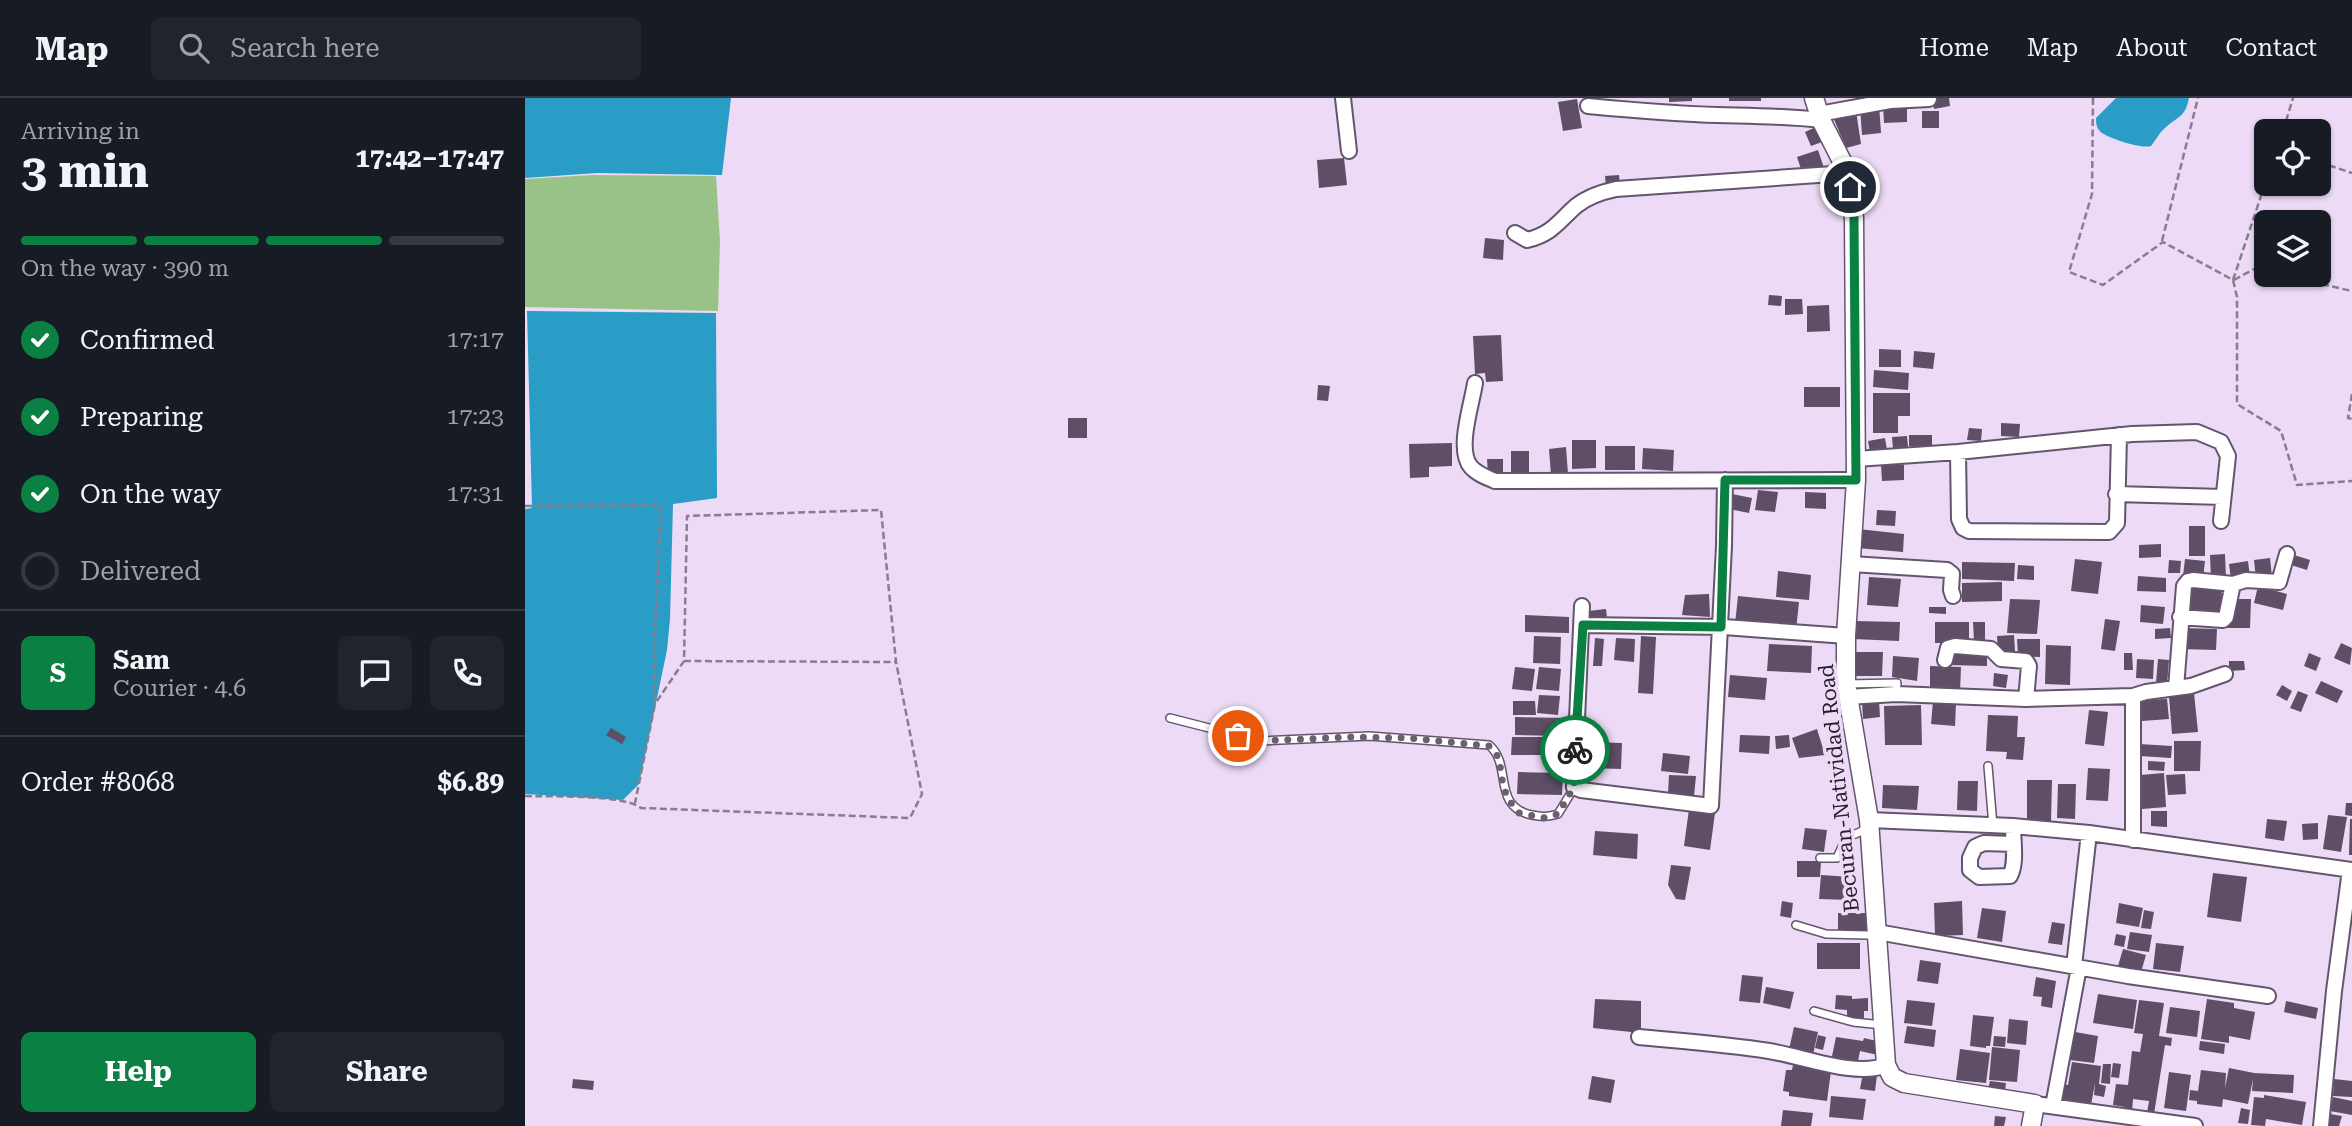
<!DOCTYPE html>
<html lang="en">
<head>
<meta charset="utf-8">
<style>
  :root { --surface:#171b24; --page:#20242c; --text:#f1f3f6; --muted:#9ea1a6; --line:#363941; --accent:#0b8043 }
  body { margin:0; font-family:"Roboto Serif",serif; background:var(--page); color:var(--text); height:100vh; display:flex; flex-direction:column; font-size:26px; white-space:nowrap }
  * { box-sizing:border-box; margin:0 }
  p { font-size:23px; color:var(--muted) }
  .icon { flex:none; width:38px; height:38px; fill:none; stroke:currentColor; stroke-width:2; stroke-linecap:round; stroke-linejoin:round }
  .map { position:relative; flex:1; overflow:hidden }
  .sheet { display:flex; flex-direction:column; background:var(--surface); width:525px }
  .sheet>* { flex:none }
  .tools { position:absolute; left:1729px; top:21px; display:grid; gap:14px }
  .tools a { display:grid; place-items:center; width:77px; height:77px; border-radius:10px; background:var(--surface); box-shadow:0 2px 5px #0004; font-size:35px }
  .pin { position:absolute; display:grid; place-items:center; width:60px; height:60px; color:#fff; margin:-30px; border:4px solid #fff; border-radius:50%; box-shadow:0 2px 7px #0007 }
  .courier { position:absolute; display:grid; place-items:center; width:70px; height:70px; margin:-35px; border:5px solid #0b8043; border-radius:50%; background:#fff; color:#222; box-shadow:0 2px 9px #0007 }
  .head em { font-style:normal; font-weight:700 }
  .head div { display:flex; flex-direction:column-reverse }
  .head { display:flex; align-items:center; justify-content:space-between; height:119px; padding:0 21px }
  h1 { font-size:46px; font-weight:700; line-height:52px }
  .bar { display:grid; grid-template-columns:repeat(4,1fr); gap:10px 7px; align-content:center; height:84px; padding:0 21px }
  .bar i { height:9px; border-radius:5px; background:var(--line) }
  .bar .on { background:var(--accent) }
  .bar p { grid-column:span 4 }
  .line { display:flex; align-items:center; gap:18px; padding:0 21px; border-top:2px solid var(--line) }
  .line div { flex:1 }
  .round { display:grid; place-items:center; flex:none; width:74px; height:74px; border-radius:10px; background:var(--page) }
  ol { padding:0 21px; list-style:none }
  li { display:flex; align-items:center; gap:21px; height:77px }
  li p { margin-inline-start:auto }
  li .icon { padding:7px; border-radius:50%; background:var(--accent); color:#fff; stroke-width:4 }
  li:last-child { color:var(--muted) }
  li i { width:38px; height:38px; border:4px solid var(--line); border-radius:50% }
  .action { display:flex; gap:14px; margin-top:auto; padding:14px 21px }
  .action a { flex:1; height:80px; border-radius:10px; background:var(--accent); color:#fff; font-size:28px; font-weight:700; line-height:80px; text-align:center }
  .action a+a { background:var(--page); color:var(--text) }
  header { display:flex; align-items:center; gap:42px; box-sizing:border-box; height:98px; padding:0 35px; background:var(--surface); border-bottom:2px solid var(--line) }
  header strong { font-size:33px }
  nav { display:flex; gap:38px; margin-inline-start:auto; font-size:24px }
  .search { width:490px; height:63px; background:var(--page); display:flex; align-items:center; gap:18px; box-sizing:border-box; padding:0 24px; border-radius:10px; color:var(--muted); font-size:26px }
  main { display:flex; flex:1; min-height:0 }
  .map>svg:first-child { display:block }
  .green { fill:#99c386 }
  .water { fill:#299dc5 }
  .building { fill:#5e4e66 }
  .lines { fill:none; stroke-linecap:round; stroke-linejoin:round }
  .service-casing { stroke:#64556c; stroke-width:10 }
  .minor-casing { stroke:#64556c; stroke-width:18 }
  .tertiary-casing { stroke:#64556c; stroke-width:21 }
  .path { stroke:#897c8f; stroke-width:2.5; stroke-dasharray:7 3.5; stroke-linecap:butt }
  .service { stroke:#fff; stroke-width:7 }
  .minor { stroke:#fff; stroke-width:14 }
  .tertiary { stroke:#fff; stroke-width:18 }
  .done { stroke:#6b6070; stroke-width:7; stroke-dasharray:0 12.6 }
  .route { stroke:#0b8043; stroke-width:9 }
  .labels { text-anchor:middle; dominant-baseline:central; stroke-width:7; stroke-linejoin:round; paint-order:stroke }
  .street-label { font-size:21px; fill:#251e28; stroke:#ecdaf6 }
</style>
</head>
<body>
<header>
<strong>Map</strong>
<div class="search"><svg class="icon" aria-label="search" viewBox="0 0 24 24"><circle cx="10" cy="10" r="6"/><path d="M15 15l6 6"/></svg>Search here</div>
<nav><a>Home</a><a>Map</a><a>About</a><a>Contact</a></nav>
</header>
<main>
<section class="sheet">
<div class="head"><div><h1>3 min</h1><p>Arriving in</p></div><em>17:42–17:47</em></div>
<div class="bar"><i class="on"></i><i class="on"></i><i class="on"></i><i></i><p>On the way · 390 m</p></div>
<ol>
<li><svg class="icon" aria-label="check" viewBox="0 0 24 24"><path d="M5 12l5 5 9-10"/></svg>Confirmed<p>17:17</p></li>
<li><svg class="icon" aria-label="check" viewBox="0 0 24 24"><path d="M5 12l5 5 9-10"/></svg>Preparing<p>17:23</p></li>
<li><svg class="icon" aria-label="check" viewBox="0 0 24 24"><path d="M5 12l5 5 9-10"/></svg>On the way<p>17:31</p></li>
<li><i></i>Delivered</li>
</ol>
<div class="line" style="height:126px"><b class="round" style="background:var(--accent);color:#fff">S</b><div><b>Sam</b><p>Courier · 4.6</p></div><a class="round"><svg class="icon" aria-label="chat" viewBox="0 0 24 24"><path d="M4 5h16v11H9l-5 4z"/></svg></a><a class="round"><svg class="icon" aria-label="phone" viewBox="0 0 24 24"><path d="M5 4h4l2 5-3 2q2 4 5 5l2-3 5 2v4C11 20 4 13 5 4z"/></svg></a></div>
<div class="line" style="height:91px"><div>Order #8068</div><b>$6.89</b></div>
<div class="action"><a>Help</a><a>Share</a></div>
</section>
<div class="map">
<svg width="1827" height="1028" viewBox="0 0 1827 1028">
  <rect width="100%" height="100%" fill="#ecdaf6"/>
  <!-- green -->
  <path class="green" d="M68,77L191,78L195,143L193,213L0,209V81Z"/>
  <!-- water -->
  <path class="water" d="M0,0H206L197,77L72,75L0,80Z
    M1591,0H1664C1660,20 1653,18 1640,30C1634,35 1631,42 1626,48C1617,51 1586,41 1577,35C1572,31 1571,27 1571,20Z
    M2,213L191,215L192,400L148,406L145,521L142,552L114,686L98,702L0,696V411L7,410Z"/>
  <!-- building -->
  <path class="building" d="M1144,0H1167V3L1144,4Z
    M1204,0H1236V3H1204Z
    M1407,0H1424L1425,8L1409,11Z
    M1052,1L1057,30L1038,33L1033,4Z
    M1354,6L1356,35L1337,37L1335,8Z
    M1358,6H1382V24L1359,25Z
    M1331,13L1336,46L1321,50L1308,19Z
    M1397,13H1414V30H1397Z
    M1291,29L1297,44L1286,48L1280,34Z
    M1293,52L1299,70L1278,77L1272,59Z
    M819,60L822,87L794,90L792,62Z
    M1094,77L1095,87L1081,88L1080,78Z
    M960,140L979,142L978,162L958,160Z
    M1244,197L1257,198L1256,208L1243,207Z
    M1260,201H1277L1278,216L1260,217Z
    M1304,207L1305,233L1282,234V208Z
    M976,237L978,283L961,284L960,275L950,276L948,238Z
    M1354,251L1376,252V269H1354Z
    M1389,253L1410,255L1408,271L1388,269Z
    M1349,272L1384,275L1383,292L1348,289Z
    M793,287L805,288L803,303L792,302Z
    M1279,289H1315V309H1279Z
    M1348,295H1385V318H1373V335H1348Z
    M543,320H562V340H543Z
    M1476,325L1495,326L1494,339L1476,338Z
    M1444,330L1457,331L1456,343L1442,342Z
    M1384,337H1407V348H1384Z
    M1382,338L1383,349L1368,351L1367,339Z
    M1360,340L1362,352L1345,354L1343,343Z
    M1047,342H1071V370L1047,371Z
    M927,345V368L904,369V379L885,380L884,346Z
    M1080,348H1110V372H1080Z
    M1041,349L1043,376L1026,377L1024,351Z
    M1118,350L1149,352L1148,373L1117,371Z
    M986,353H1004V378H986Z
    M962,361H978V378L963,377Z
    M1356,367H1379V382L1357,383Z
    M1233,392L1253,394L1250,414L1230,412Z
    M1280,394L1301,395V411L1280,410Z
    M1207,396L1227,400L1224,415L1204,411Z
    M1352,412L1371,413L1370,428L1351,427Z
    M1664,428H1680V458H1664Z
    M1333,431L1379,436L1378,454L1332,450Z
    M1636,446V459L1614,460V447Z
    M1700,456L1701,481L1686,482L1685,457Z
    M1769,457L1785,462L1782,472L1766,467Z
    M1745,460L1747,479L1731,481L1729,462Z
    M1550,461L1577,464L1573,496L1546,493Z
    M1660,461L1680,463L1678,481L1658,478Z
    M1644,462L1656,463L1655,475H1643Z
    M1723,463L1725,479L1706,481L1704,466Z
    M1437,464L1490,465L1489,483L1437,481Z
    M1493,467L1509,468V482L1492,481Z
    M1253,473L1286,477L1284,502L1251,499Z
    M1613,478L1641,480V494L1612,493Z
    M1344,479L1376,481L1373,509L1342,507Z
    M1477,484V503L1437,504V485Z
    M1661,487L1697,488L1696,519L1658,515Z
    M1733,488L1762,496L1758,512L1729,505Z
    M1184,496L1185,519L1157,517L1160,497Z
    M1213,498L1274,504L1271,532L1210,526Z
    M1485,501L1515,502L1512,536L1482,535Z
    M1708,501H1726L1725,530H1701Z
    M1616,507L1640,509L1638,526L1615,524Z
    M1404,509H1421V516L1404,515Z
    M1081,511L1082,520L1064,523L1063,513Z
    M1000,517L1044,519V535L1000,534Z
    M1580,521L1595,523L1590,553L1576,551Z
    M1329,523L1375,524L1374,543L1328,541Z
    M1410,524H1444V545H1410Z
    M1448,524H1460V543H1449Z
    M1645,530L1646,540L1630,541V531Z
    M1657,530L1692,531L1691,552L1656,551Z
    M1489,537L1490,553H1473L1472,538Z
    M1009,538L1036,539L1035,566L1008,565Z
    M1116,538L1131,539L1128,596L1113,595Z
    M1070,540L1079,541L1077,568H1068Z
    M1091,540L1110,541L1109,564L1089,562Z
    M1492,541H1515V559L1493,558Z
    M1816,545L1827,550L1825,567L1809,560Z
    M1244,546L1287,548L1286,575L1242,573Z
    M1521,547L1546,548L1545,587L1520,586Z
    M1425,552L1462,553V568L1424,567Z
    M1328,554H1358L1357,578H1328Z
    M1599,555H1607L1608,572H1599Z
    M1784,555L1796,560L1791,573L1779,568Z
    M1368,558L1394,560L1392,583L1367,579Z
    M1612,561L1629,562L1628,581L1611,580Z
    M1633,561L1644,562L1642,586L1631,585Z
    M1704,563H1719L1720,572L1704,573Z
    M1405,568L1436,569L1435,594L1405,593Z
    M990,569L1010,571L1007,593L987,591Z
    M1014,569L1036,571L1034,593L1011,591Z
    M1469,575L1483,577L1481,590L1468,588Z
    M1205,577L1242,580L1240,602L1203,599Z
    M1796,583L1818,593L1812,605L1790,595Z
    M1757,587L1767,593L1762,603L1751,597Z
    M1773,593L1783,597L1776,614L1765,610Z
    M1669,595L1673,634L1647,636L1644,598Z
    M1014,597L1035,598L1033,617L1012,615Z
    M1642,601L1644,621L1617,623L1616,602Z
    M988,603H1010L1011,617H988Z
    M1354,603L1355,619L1338,621L1337,605Z
    M1408,603L1431,605L1430,628L1406,626Z
    M1396,607L1397,647H1360L1359,608Z
    M1564,612L1583,614L1579,648L1560,646Z
    M1463,617L1493,618L1492,639H1500L1498,662L1481,661L1482,654L1461,653Z
    M990,619L1043,620L1042,638L990,637Z
    M86,630L101,639L97,646L81,637Z
    M1292,631L1300,657L1274,660L1267,640Z
    M1215,637L1245,638L1244,656L1214,654Z
    M1264,637L1265,649L1251,651L1250,638Z
    M987,639H1018L1017,657H986Z
    M1649,643H1676L1675,673H1649Z
    M1065,644L1097,645L1096,671L1064,670Z
    M1614,646L1647,648L1646,660L1614,658Z
    M1138,655L1165,658L1163,676L1136,673Z
    M1623,663L1640,664L1639,673L1623,672Z
    M1563,670L1585,671L1583,703L1561,702Z
    M993,674L1038,675L1037,697L992,696Z
    M1639,675L1641,709L1617,711L1615,677Z
    M1660,676L1661,696L1643,697L1641,677Z
    M1144,677L1171,678L1169,698L1143,696Z
    M1502,682H1527L1526,723H1502Z
    M1433,683H1453L1452,713L1432,712Z
    M1533,686H1551L1550,721L1532,720Z
    M1358,687L1394,688L1392,712L1357,710Z
    M1821,705H1827V718L1820,717Z
    M1164,711L1190,715L1185,752L1159,748Z
    M1626,713H1642V729L1626,728Z
    M1803,717L1822,719L1816,754L1798,751Z
    M1742,721L1762,723L1759,743L1740,740Z
    M1825,721H1827V757H1824Z
    M1793,725V741L1778,742L1777,726Z
    M1280,730L1302,732L1299,754L1277,751Z
    M1070,733L1113,736L1112,761L1068,757Z
    M1272,763H1296L1295,779H1272Z
    M1146,767L1166,769L1160,802L1151,801L1143,787Z
    M1688,775L1722,779L1716,824L1682,819Z
    M1296,777L1327,779L1326,802L1294,801Z
    M1257,803L1268,805L1266,820L1255,818Z
    M1437,803L1438,837L1410,838L1409,805Z
    M1594,805L1618,810L1614,829L1591,825Z
    M1457,810L1481,813L1477,844L1452,840Z
    M1619,812L1629,814L1626,831L1616,830Z
    M1313,815H1342V836L1313,835Z
    M1527,824L1540,826L1537,847L1523,845Z
    M1605,834L1627,837L1624,854L1602,851Z
    M1591,836L1601,838L1599,849L1589,847Z
    M1292,845H1335V871H1292Z
    M1631,845L1659,848L1655,874L1628,871Z
    M1598,851L1621,857L1616,874L1593,868Z
    M1395,862L1416,865L1413,886L1392,883Z
    M1217,877L1238,879L1235,905L1214,903Z
    M1511,879L1531,883L1527,910L1516,908L1517,899L1508,898Z
    M1241,889L1269,894L1265,911L1238,905Z
    M1573,896L1612,902L1608,931L1568,925Z
    M1311,897L1327,898V901L1343,900V913H1339V920H1322V912L1310,911Z
    M1070,901L1116,903V935L1068,930Z
    M1682,901L1709,905V910L1730,914L1725,942L1704,938V945L1676,941Z
    M1382,902L1410,905L1407,928L1379,925Z
    M1614,902L1639,905L1634,938L1647,940L1646,948L1640,947L1629,1016L1622,1015L1624,1003L1608,1001L1607,1013L1600,1012V1009L1588,1007L1591,986L1603,987L1607,953L1615,954L1618,936L1609,935Z
    M1761,903L1793,910L1791,921L1759,914Z
    M1645,909L1675,913L1672,939L1641,935Z
    M1448,917L1469,919L1465,948H1461V950L1445,948Z
    M1484,921L1503,923L1501,947L1482,945Z
    M1382,928L1411,932L1409,949L1379,945Z
    M1269,929L1293,934L1287,961L1263,956Z
    M1550,934L1573,938L1569,965L1545,962Z
    M1293,937L1301,939L1298,952L1290,950Z
    M1469,938L1481,939L1480,949L1468,948Z
    M1311,939L1338,943L1339,940L1356,944L1353,957L1335,953L1332,968L1306,963Z
    M1675,943L1700,946L1699,956L1674,952Z
    M1467,949L1495,952L1492,984L1464,982Z
    M1435,951L1465,955L1461,985L1431,982Z
    M1547,964L1576,968L1574,986L1581,988L1579,999L1569,997L1570,985L1566,1007L1536,1003L1538,986L1543,987Z
    M1588,965L1596,966L1594,980L1586,979Z
    M1578,966H1586L1585,986L1576,985Z
    M1268,967L1306,973L1302,1003L1264,998V994L1258,993L1261,972H1267Z
    M1704,970L1729,975L1769,977L1768,995L1727,993L1728,981L1723,1006L1698,1001L1697,1009L1672,1006V1003L1664,1002L1665,992L1673,993L1676,972L1701,975L1700,990Z
    M1644,974L1666,977L1661,1013L1639,1010Z
    M1338,975L1352,977L1350,993L1335,991Z
    M1067,978L1090,982L1086,1005L1063,1001Z
    M48,981L69,983L68,992L47,990Z
    M1809,981L1827,983V999L1808,998Z
    M1465,983L1481,985L1480,993L1463,991Z
    M1739,997L1781,1004L1777,1027L1741,1021L1740,1028L1726,1027L1729,999L1739,1000Z
    M1306,998L1341,1001L1338,1022L1304,1019Z
    M1808,999L1827,1003V1017L1805,1013Z
    M1716,1010L1725,1012L1723,1026L1713,1025Z
    M1258,1012L1288,1015L1286,1028H1256Z
    M1805,1016L1817,1018L1814,1028H1803Z
    M1470,1018L1481,1019L1479,1028H1469Z"/>
  <g class="lines">
    <!-- service casing -->
    <g class="service-casing">
      <path id="service" d="M1322,586L1372,585L1371,596
        M645,620L735,643L844,638L964,647C988,667 966,709 1007,717C1017,719 1023,719 1033,716L1049,690
        M1463,668L1468,728
        M1295,760H1312L1321,740L1344,730
        M1271,827L1301,836L1343,837L1352,839
        M1289,913L1328,924L1358,927"/>
    </g>
    <!-- minor casing -->
    <g class="minor-casing">
      <path id="minor" d="M818,0L824,53
        M1063,8C1106,12 1149,16 1193,17C1229,18 1260,18 1296,22
        M1294,16L1365,3L1404,1
        M990,135L1002,142C1027,136 1033,124 1051,108C1062,99 1077,94 1091,91L1323,75
        M950,285C947,306 931,352 946,369C952,376 961,379 970,383L1331,382
        M1433,354L1434,421L1438,430L1444,433L1584,434L1592,425L1594,337
        M1331,361L1433,354L1607,336L1672,334L1696,344L1703,358L1696,423
        M1591,396L1698,399
        M1326,466L1422,472L1427,476L1426,492L1428,498
        M1708,486L1721,482L1754,484L1762,456
        M1057,508L1049,689L1056,692L1186,708L1199,448L1200,382
        M1058,527L1199,529L1321,538
        M1420,562L1423,550L1430,548L1466,551L1476,561L1501,563L1504,568L1501,601
        M1651,590L1659,488L1663,483L1668,482L1708,486L1701,519L1698,522L1655,519
        M1322,599L1371,596L1501,601L1608,598L1621,594L1666,588L1700,576
        M1344,722L1488,728L1564,735L1827,772
        M1488,728C1488,743 1492,765 1485,778L1454,779L1445,772V760L1450,749L1459,745L1488,746
        M1608,742V598
        M1352,834L1603,878L1743,898
        M1549,868L1564,735
        M1114,939C1157,943 1201,946 1244,953C1277,958 1331,980 1361,967
        M1510,1006L1670,1028
        M1528,1008L1554,869
        M1796,1028L1809,893L1825,772"/>
    </g>
    <!-- tertiary casing -->
    <g class="tertiary-casing">
      <path id="tertiary" d="M1289,0L1296,22L1323,75L1329,120L1331,382L1321,538V586L1344,722L1361,967L1367,979L1379,985L1510,1006L1506,1028"/>
    </g>
    <!-- path -->
    <path class="path" d="M1568,0L1567,96L1544,174L1578,187L1638,144L1708,182L1712,199V306L1756,333L1772,387L1827,383
      M1758,33L1768,0
      M1794,64L1827,75
      M1637,143L1673,0
      M1756,177L1827,193
      M1708,182L1741,83
      M1709,182L1729,171L1741,173
      M1827,296L1823,320L1827,321
      M0,408L136,407L130,528V606L110,705
      M159,563L370,564
      M0,698C26,699 98,696 116,710L385,720L397,696L371,564L356,412L162,418L159,563L130,606"/>
    <!-- service -->
    <use href="#service" class="service"/>
    <!-- minor -->
    <use href="#minor" class="minor"/>
    <!-- tertiary -->
    <use href="#tertiary" class="tertiary"/>
  </g>
  <g class="lines">
    <!-- done -->
    <path class="done" d="M713,638L735,643L825,639L884,640L964,648C978,658 974,674 979,690C982,700 987,707 994,715L1020,720L1033,716L1049,689L1050,652"/>
    <!-- route -->
    <path class="route" d="M1050,652L1058,527L1196,529L1200,382H1331L1329,120L1325,89"/>
  </g>
  <g class="labels">
    <!-- street labels -->
    <g class="street-label">
      <text transform="translate(1314 690) rotate(-96)">Becuran-Natividad Road</text>
    </g>
  </g>
</svg>
<div class="tools">
<a><svg class="icon" aria-label="locate" viewBox="0 0 24 24"><circle cx="12" cy="12" r="6"/><path d="M12 2v4M12 18v4M2 12h4M18 12h4"/></svg></a>
<a><svg class="icon" aria-label="layers" viewBox="0 0 24 24"><path d="M12 4l9 5-9 5-9-5zM3 14l9 5 9-5"/></svg></a>
</div>
<div class="pin" style="left:713px;top:638px;background:#ea580c"><svg class="icon" aria-label="bag" viewBox="0 0 24 24"><path d="M5 8h14l-1 12H6zM9 8a3 3 0 0 1 6 0"/></svg></div>
<div class="pin" style="left:1325px;top:89px;background:#1f2937"><svg class="icon" aria-label="home" viewBox="0 0 24 24"><path d="M3 11l9-7 9 7M6 9v11h12V9"/></svg></div>
<div class="courier" style="left:1050px;top:652px"><svg class="icon" aria-label="bike" viewBox="0 0 24 24"><circle cx="6" cy="16" r="4"/><circle cx="18" cy="16" r="4"/><path d="M6 16l4-8h5l3 8M10 8l3 8H6M13 5h3"/></svg></div>
</div>
</main>
</body>
</html>
